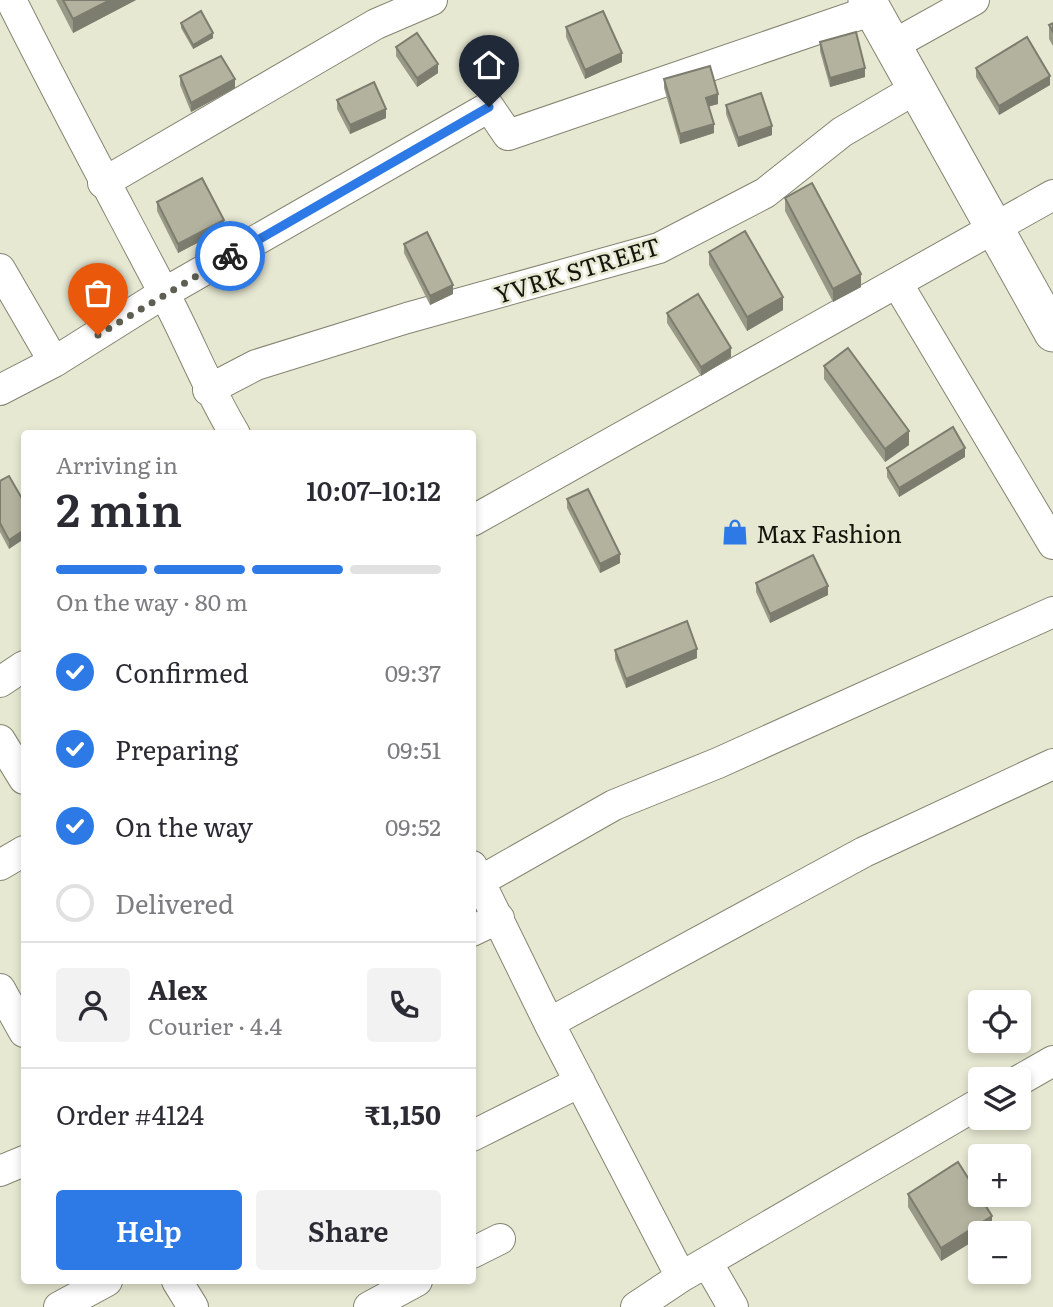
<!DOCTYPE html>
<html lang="en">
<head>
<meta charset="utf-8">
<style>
  :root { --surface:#fff; --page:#f2f2f3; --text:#2b2b33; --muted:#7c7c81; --line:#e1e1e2; --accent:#2d7ae6 }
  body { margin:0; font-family:Literata,serif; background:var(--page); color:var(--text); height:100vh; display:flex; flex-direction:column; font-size:26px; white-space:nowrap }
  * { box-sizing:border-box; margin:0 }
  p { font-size:23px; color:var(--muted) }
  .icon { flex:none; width:38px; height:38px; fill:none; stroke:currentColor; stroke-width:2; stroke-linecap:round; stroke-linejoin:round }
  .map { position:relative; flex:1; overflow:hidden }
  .sheet { position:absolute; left:21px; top:430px; width:455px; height:854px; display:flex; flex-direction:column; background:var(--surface); border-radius:7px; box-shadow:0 4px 10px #0003 }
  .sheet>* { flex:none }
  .tools { position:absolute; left:968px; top:990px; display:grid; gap:14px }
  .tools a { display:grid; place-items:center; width:63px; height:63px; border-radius:7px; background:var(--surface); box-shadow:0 4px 10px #0003; font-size:35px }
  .pin { position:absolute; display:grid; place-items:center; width:60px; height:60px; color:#fff; margin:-72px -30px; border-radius:50% 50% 50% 0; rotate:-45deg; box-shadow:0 0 7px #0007 }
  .pin .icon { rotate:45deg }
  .courier { position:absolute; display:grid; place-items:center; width:70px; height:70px; margin:-35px; border:5px solid #2d7ae6; border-radius:50%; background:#fff; color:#222; box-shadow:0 2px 9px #0007 }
  .headline em { font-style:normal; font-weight:600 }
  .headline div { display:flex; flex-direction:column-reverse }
  .headline { display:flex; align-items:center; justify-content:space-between; height:119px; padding:0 35px }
  h1 { font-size:46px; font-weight:600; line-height:52px }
  .bar { display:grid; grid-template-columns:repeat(4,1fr); gap:10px 7px; align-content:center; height:84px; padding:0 35px }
  .bar i { height:9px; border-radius:5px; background:var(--line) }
  .bar .active { background:var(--accent) }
  .bar p { grid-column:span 4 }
  .line { display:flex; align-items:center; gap:18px; padding:0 35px; border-top:2px solid var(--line) }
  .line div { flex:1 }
  .round { display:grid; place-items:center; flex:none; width:74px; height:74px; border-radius:7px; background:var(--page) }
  ol { padding:0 35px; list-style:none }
  li { display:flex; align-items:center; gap:21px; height:77px }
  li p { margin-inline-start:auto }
  li .icon { padding:7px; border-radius:50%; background:var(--accent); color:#fff; stroke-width:4 }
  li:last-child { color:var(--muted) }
  li i { width:38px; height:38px; border:4px solid var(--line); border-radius:50% }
  .primary-button { display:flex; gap:14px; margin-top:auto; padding:14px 35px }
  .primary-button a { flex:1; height:80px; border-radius:7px; background:var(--accent); color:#fff; font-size:28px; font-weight:600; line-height:80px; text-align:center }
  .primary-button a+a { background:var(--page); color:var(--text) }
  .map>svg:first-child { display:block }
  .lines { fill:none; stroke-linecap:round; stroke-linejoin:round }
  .minor-casing { stroke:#848471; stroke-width:32 }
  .major-casing { stroke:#848471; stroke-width:39 }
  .minor { stroke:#fff; stroke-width:30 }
  .major { stroke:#fff; stroke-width:37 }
  .wall { fill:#998 }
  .shaded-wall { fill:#7d7d6f }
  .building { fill:#b2b29e; stroke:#7d7d6f; stroke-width:2 }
  .done { stroke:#5e5f52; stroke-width:7; stroke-dasharray:0 12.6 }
  .route { stroke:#2d7ae6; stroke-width:9 }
  .labels { text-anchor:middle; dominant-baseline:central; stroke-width:5; stroke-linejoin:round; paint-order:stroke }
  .street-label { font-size:24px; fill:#15150d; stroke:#e7e8d2 }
  .poi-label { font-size:24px; fill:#15150d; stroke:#e7e8d2; text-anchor:start }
</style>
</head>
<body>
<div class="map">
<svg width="1053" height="1307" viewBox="0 0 1053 1307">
  <rect width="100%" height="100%" fill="#e7e8d2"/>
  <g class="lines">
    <!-- minor casing -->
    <g class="minor-casing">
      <path id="minor" d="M11,0C61,100 114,198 166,297C190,342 208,390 235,434
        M893,45L974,0
        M103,183L376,24L432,0
        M0,269L54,362
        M897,283L1053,544
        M0,390L54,362L164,293L489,107L508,135L873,10
        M208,390L256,365L407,318L659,248L765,193L842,132L917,88
        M472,521L1053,195
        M0,682L24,666
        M0,740L24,779
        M0,865L24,851
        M472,866L549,1023L681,1277
        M482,880L614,805L718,763L1053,612
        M472,931L499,918
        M0,989L24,1032
        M549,1023L864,852L1053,764
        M1018,1081L1053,1061
        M472,1136L580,1082
        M0,1171L24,1161
        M472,1253L500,1239
        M707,1262L733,1307
        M177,1281L193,1307
        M59,1307L107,1281
        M369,1307L417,1281
        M636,1307L681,1277L980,1103"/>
    </g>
    <!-- major casing -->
    <g class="major-casing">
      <path id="major" d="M867,0L1053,333"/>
    </g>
    <!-- minor -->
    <use href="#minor" class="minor"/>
    <!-- major -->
    <use href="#major" class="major"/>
  </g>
  <!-- wall -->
  <path class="wall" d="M56,0H136L73,33Z
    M181,23L213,38L193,49L181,28Z
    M1053,23V46L1049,39V25Z
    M566,27L622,62L585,79L566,37Z
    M820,42L865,77L830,87L820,51Z
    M396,47L438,73L417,87L396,56Z
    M976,68L1050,85L999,115L976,77Z
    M180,76L235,88L191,112L180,85Z
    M664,79L718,104L708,107L714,133L680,144L664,88Z
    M337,100L386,118L350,134L337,109Z
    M726,105L772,135L738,147L726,114Z
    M785,198L861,287L833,302L785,211Z
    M157,202L224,229L178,253L157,211Z
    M404,244L453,294L430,305L404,253Z
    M709,252L783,310L747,331L709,265Z
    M667,313L731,357L701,376L667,323Z
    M824,366L909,445L885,462L824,379Z
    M965,457L899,497L887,477V468Z
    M0,481L24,502L9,549L0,532Z
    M567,499L620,563L600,573L567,508Z
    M756,583L828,595L770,623L756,592Z
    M615,650L697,658L626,688L615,659Z
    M908,1194L992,1230L986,1234H980V1237L941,1261L908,1207Z"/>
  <!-- shaded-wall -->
  <path class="shaded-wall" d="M110,0H136L73,33V19Z
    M213,33V38L193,49V45Z
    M622,53V62L585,79V70Z
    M438,64V73L417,87V78Z
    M865,68V77L830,87V78Z
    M1050,76V85L999,115V106Z
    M235,79V88L191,112V103Z
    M718,94V104L706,107V98Z
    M386,109V118L350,134V125Z
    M714,124V133L680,144V134Z
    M772,126V135L738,147V138Z
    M224,220V229L178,253V244Z
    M861,274V287L833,302V289Z
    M453,285V294L430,305V296Z
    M783,297V310L747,331V317Z
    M731,348V357L701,376V367Z
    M909,431V445L885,462V449Z
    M965,448V457L899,497V488Z
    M24,530V539L9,549V540Z
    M620,554V563L600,573V564Z
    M828,586V595L770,623V614Z
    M697,649V658L626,688V679Z
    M992,1216V1230L986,1234H980V1237L941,1261V1248Z"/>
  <!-- building -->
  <path class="building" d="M63,0H110L73,19Z
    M201,11L213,33L193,45L181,23Z
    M603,11L622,53L585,70L566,27Z
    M1053,23V32L1049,25Z
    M856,32L865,68L830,78L820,42Z
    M417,33L438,64L417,78L396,47Z
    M1027,37L1050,76L999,106L976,68Z
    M221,56L235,79L191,103L180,76Z
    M710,66L718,94L706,98L714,124L680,134L664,79Z
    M374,82L386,109L350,125L337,100Z
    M761,93L772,126L738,138L726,105Z
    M202,178L224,220L178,244L157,202Z
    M812,183L861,274L833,289L785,198Z
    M745,231L783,297L747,317L709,252Z
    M427,232L453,285L430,296L404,244Z
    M698,294L731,348L701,367L667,313Z
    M848,348L909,431L885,449L824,366Z
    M953,427L965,448L899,488L887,468Z
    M9,476L24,502V530L9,540L0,523V481Z
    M588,489L620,554L600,564L567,499Z
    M813,555L828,586L770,614L756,583Z
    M687,621L697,649L626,679L615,650Z
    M958,1162L992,1216L941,1248L908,1194Z"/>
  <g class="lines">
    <!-- done -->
    <path class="done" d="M98,335L230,256"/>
    <!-- route -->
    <path class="route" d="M230,256L489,107"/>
  </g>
  <!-- icons -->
  <defs>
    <g id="shop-bare" transform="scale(2.1)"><path d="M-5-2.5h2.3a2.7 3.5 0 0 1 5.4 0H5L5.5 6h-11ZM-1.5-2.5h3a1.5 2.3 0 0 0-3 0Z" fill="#2d7ae6" stroke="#e7e8d2" stroke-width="2.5" paint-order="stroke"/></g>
  </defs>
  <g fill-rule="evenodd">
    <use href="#shop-bare" x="735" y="532"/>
  </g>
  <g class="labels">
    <!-- street labels -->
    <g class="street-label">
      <text transform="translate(577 269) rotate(-17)">YVRK STREET</text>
    </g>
    <!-- poi labels -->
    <g class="poi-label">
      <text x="756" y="532">Max Fashion</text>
    </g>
  </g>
</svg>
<div class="tools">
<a><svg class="icon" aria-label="locate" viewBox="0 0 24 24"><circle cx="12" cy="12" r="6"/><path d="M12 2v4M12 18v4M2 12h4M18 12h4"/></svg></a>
<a><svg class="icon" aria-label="layers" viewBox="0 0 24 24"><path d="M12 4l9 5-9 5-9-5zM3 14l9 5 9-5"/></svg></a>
<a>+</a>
<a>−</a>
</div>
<div class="pin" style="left:98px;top:335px;background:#ea580c"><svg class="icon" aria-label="bag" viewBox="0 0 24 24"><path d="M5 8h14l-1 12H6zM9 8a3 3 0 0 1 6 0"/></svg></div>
<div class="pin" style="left:489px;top:107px;background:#1f2937"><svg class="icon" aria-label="home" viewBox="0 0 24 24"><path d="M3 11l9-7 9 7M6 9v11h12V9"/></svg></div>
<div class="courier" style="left:230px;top:256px"><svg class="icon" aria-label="bike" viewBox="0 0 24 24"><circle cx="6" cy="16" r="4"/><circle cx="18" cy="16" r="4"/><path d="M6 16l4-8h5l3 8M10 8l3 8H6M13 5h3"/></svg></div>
<section class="sheet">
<div class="headline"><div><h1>2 min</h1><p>Arriving in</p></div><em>10:07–10:12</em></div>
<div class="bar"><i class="active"></i><i class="active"></i><i class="active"></i><i></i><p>On the way · 80 m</p></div>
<ol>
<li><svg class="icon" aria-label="check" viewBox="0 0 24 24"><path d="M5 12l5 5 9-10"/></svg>Confirmed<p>09:37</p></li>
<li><svg class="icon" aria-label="check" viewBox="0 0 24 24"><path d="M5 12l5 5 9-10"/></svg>Preparing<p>09:51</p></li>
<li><svg class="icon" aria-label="check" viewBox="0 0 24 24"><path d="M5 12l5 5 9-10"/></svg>On the way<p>09:52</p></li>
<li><i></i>Delivered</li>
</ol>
<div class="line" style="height:126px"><a class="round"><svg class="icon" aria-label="person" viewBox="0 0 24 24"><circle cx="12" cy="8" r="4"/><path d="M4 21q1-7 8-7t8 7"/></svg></a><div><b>Alex</b><p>Courier · 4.4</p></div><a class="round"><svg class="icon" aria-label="phone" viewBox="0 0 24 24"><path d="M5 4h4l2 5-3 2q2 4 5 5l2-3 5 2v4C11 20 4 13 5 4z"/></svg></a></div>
<div class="line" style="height:91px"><div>Order #4124</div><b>₹1,150</b></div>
<div class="primary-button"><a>Help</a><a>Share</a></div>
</section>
</div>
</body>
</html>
